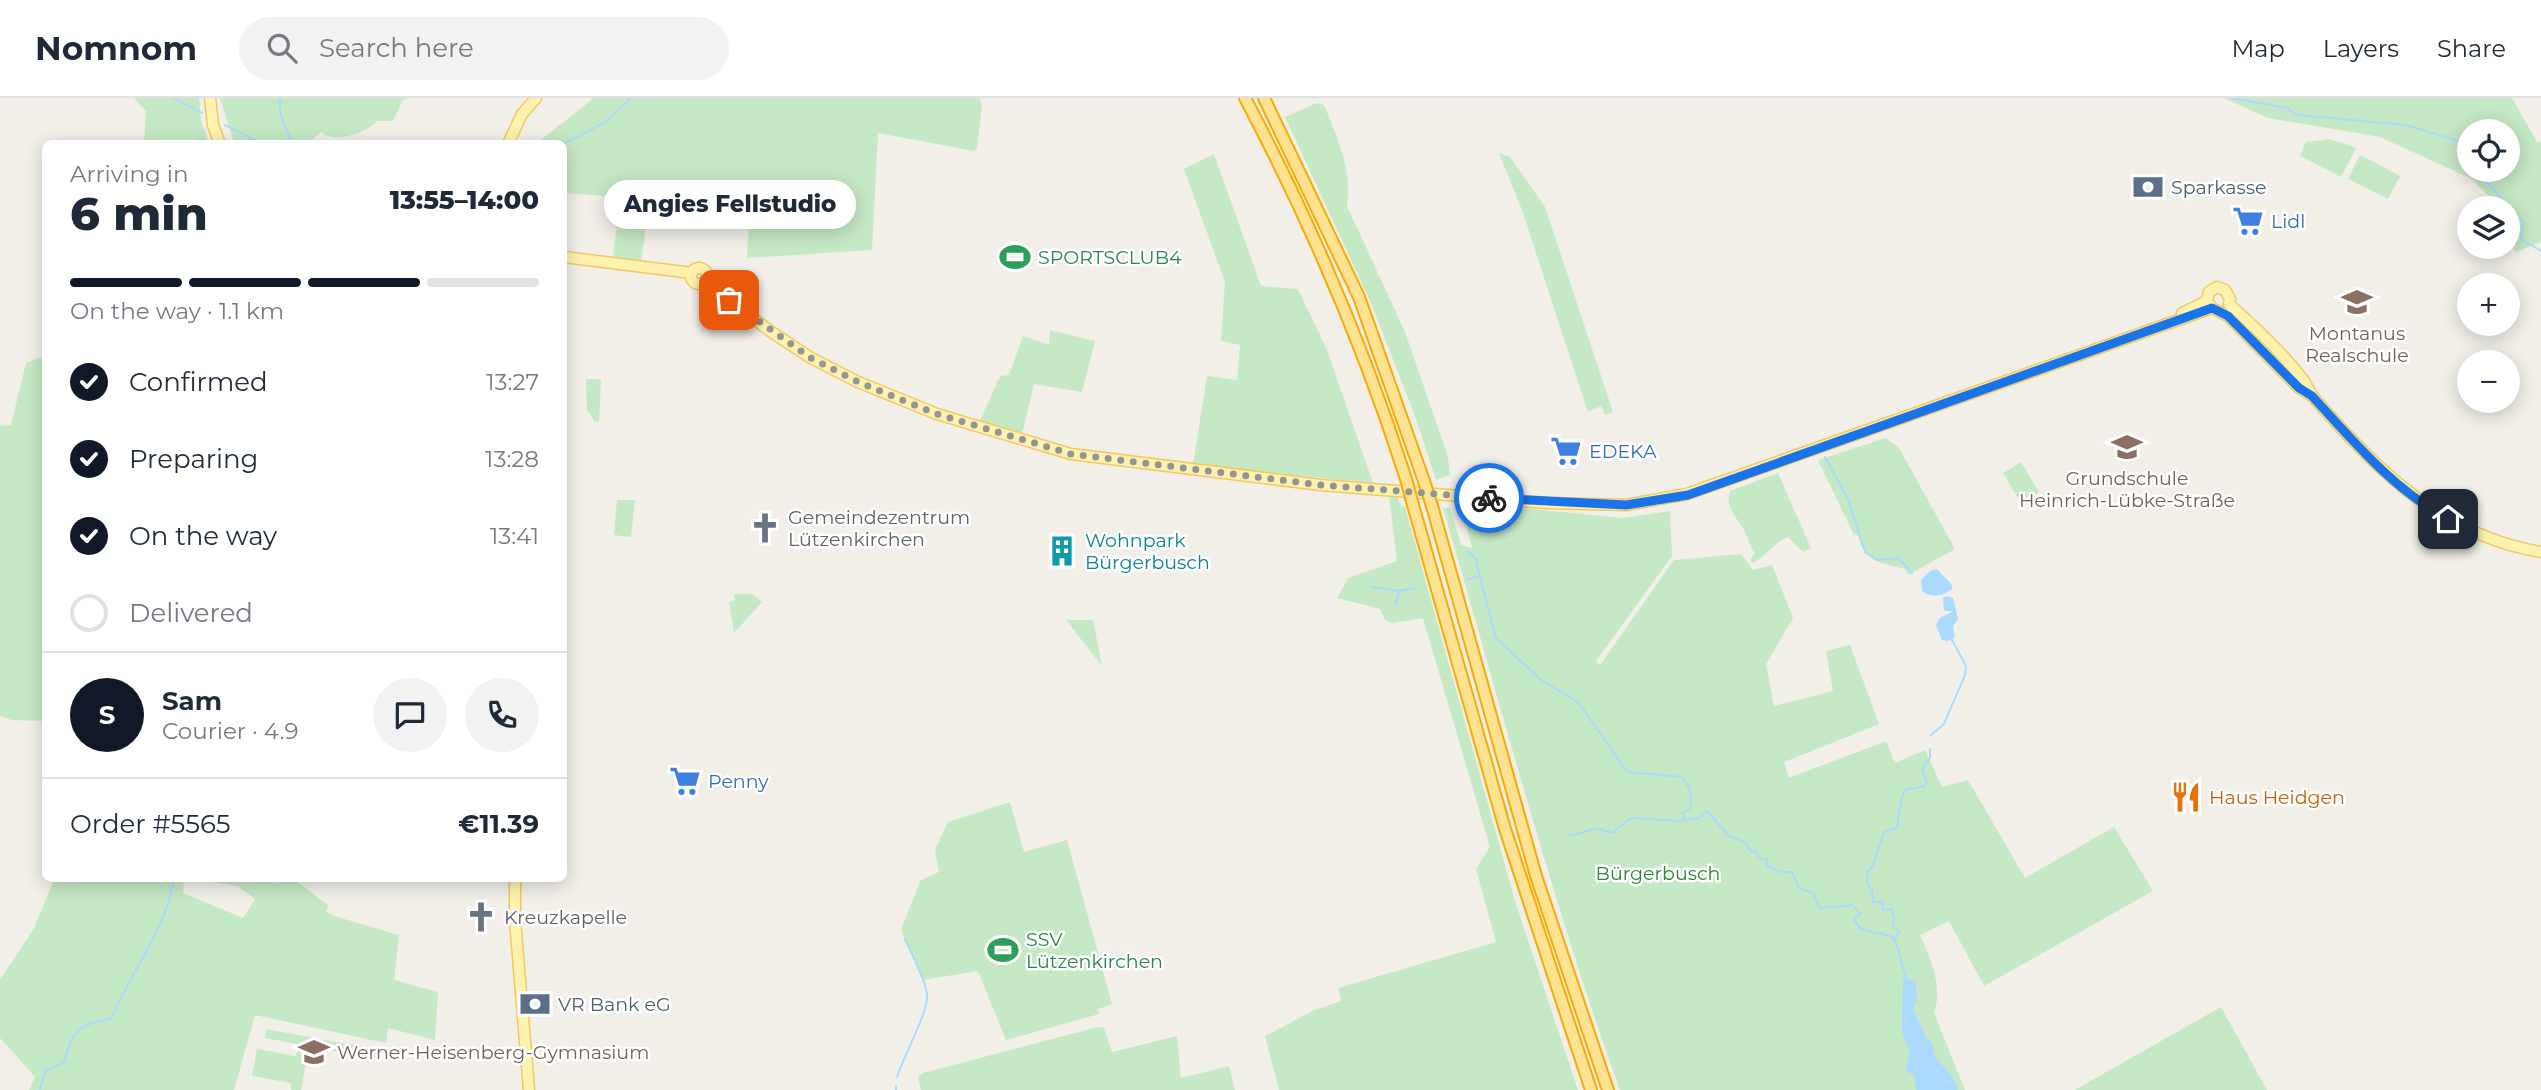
<!DOCTYPE html>
<html lang="en">
<head>
<meta charset="utf-8">
<style>
  :root { --surface:#fff; --page:#f2f2f3; --text:#1f2937; --muted:#747a83; --line:#e0e1e3; --accent:#111827 }
  body { margin:0; font-family:Montserrat,sans-serif; background:var(--page); color:var(--text); height:100vh; display:flex; flex-direction:column; font-size:26px; white-space:nowrap }
  * { box-sizing:border-box; margin:0 }
  p { font-size:23px; color:var(--muted) }
  .icon { flex:none; width:38px; height:38px; fill:none; stroke:currentColor; stroke-width:2; stroke-linecap:round; stroke-linejoin:round }
  .map { position:relative; flex:1; overflow:hidden }
  .drawer { position:absolute; left:42px; top:42px; width:525px; height:742px; display:flex; flex-direction:column; background:var(--surface); border-radius:10px; box-shadow:0 4px 18px #0003 }
  .drawer>* { flex:none }
  .fabs { position:absolute; left:2457px; top:21px; display:grid; gap:14px }
  .fabs a { display:grid; place-items:center; width:63px; height:63px; border-radius:50%; background:var(--surface); box-shadow:0 4px 18px #0003; font-size:35px }
  .pin { position:absolute; display:grid; place-items:center; width:60px; height:60px; color:#fff; margin:-30px; border-radius:14px; box-shadow:0 4px 10px #0006 }
  .courier { position:absolute; display:grid; place-items:center; width:70px; height:70px; margin:-35px; border:5px solid #1a73e8; border-radius:50%; background:#fff; color:#222; box-shadow:0 2px 9px #0007 }
  .bubble { position:absolute; height:49px; border-radius:24px; background:var(--surface); box-shadow:0 4px 18px #0003; font-size:23px; font-weight:800; line-height:49px; text-align:center }
  .summary em { font-style:normal; font-weight:800 }
  .summary div { display:flex; flex-direction:column-reverse }
  .summary { display:flex; align-items:center; justify-content:space-between; height:119px; padding:0 28px }
  h1 { font-size:46px; font-weight:800; line-height:52px }
  .bar { display:grid; grid-template-columns:repeat(4,1fr); gap:10px 7px; align-content:center; height:84px; padding:0 28px }
  .bar i { height:9px; border-radius:5px; background:var(--line) }
  .bar .selected { background:var(--accent) }
  .bar p { grid-column:span 4 }
  .line { display:flex; align-items:center; gap:18px; padding:0 28px; border-top:2px solid var(--line) }
  .line div { flex:1 }
  .round { display:grid; place-items:center; flex:none; width:74px; height:74px; border-radius:37px; background:var(--page) }
  ol { padding:0 28px; list-style:none }
  li { display:flex; align-items:center; gap:21px; height:77px }
  li p { margin-inline-start:auto }
  li .icon { padding:7px; border-radius:50%; background:var(--accent); color:#fff; stroke-width:4 }
  li:last-child { color:var(--muted) }
  li i { width:38px; height:38px; border:4px solid var(--line); border-radius:50% }
  header { display:flex; align-items:center; gap:42px; box-sizing:border-box; height:98px; padding:0 35px; background:var(--surface); border-bottom:2px solid var(--line) }
  header strong { font-size:33px }
  nav { display:flex; gap:38px; margin-inline-start:auto; font-size:24px }
  .search { width:490px; height:63px; background:var(--page); display:flex; align-items:center; gap:18px; box-sizing:border-box; padding:0 24px; border-radius:38px; color:var(--muted); font-size:26px }
  .map>svg:first-child { display:block }
  .green { fill:#c5e8c5; fill-rule:evenodd }
  .water { fill:#aadaff }
  .lines { fill:none; stroke-linecap:round; stroke-linejoin:round }
  .stream { stroke:#aadaff; stroke-width:2 }
  .major-casing { stroke:#f2c960; stroke-width:13 }
  .highway-casing { stroke:#f9ab00; stroke-width:14 }
  .major { stroke:#fff2af; stroke-width:10 }
  .highway { stroke:#fde293; stroke-width:10 }
  .highway-bridge-casing { stroke:#f9ab00; stroke-width:14; stroke-linecap:butt }
  .highway-bridge { stroke:#fde293; stroke-width:10 }
  .done { stroke:#929495; stroke-width:7; stroke-dasharray:0 12.6 }
  .route { stroke:#1a73e8; stroke-width:9 }
  .labels { text-anchor:middle; dominant-baseline:central; stroke-width:5; stroke-linejoin:round; paint-order:stroke }
  .service-label { font-size:19px; fill:#4e5e75; stroke:#fff; text-anchor:start }
  .shop-label { font-size:19px; fill:#366cbe; stroke:#fff; text-anchor:start }
  .leisure-label { font-size:19px; fill:#27864d; stroke:#fff; text-anchor:start }
  .education-label { font-size:19px; fill:#785e54; stroke:#fff }
  .worship-label { font-size:19px; fill:#5b616d; stroke:#fff; text-anchor:start }
  .culture-label { font-size:19px; fill:#0d838f; stroke:#fff; text-anchor:start }
  .food-label { font-size:19px; fill:#c56008; stroke:#fff; text-anchor:start }
  .park-label { font-size:19px; fill:#348238; stroke:#fff }
</style>
</head>
<body>
<header>
<strong>Nomnom</strong>
<div class="search"><svg class="icon" aria-label="search" viewBox="0 0 24 24"><circle cx="10" cy="10" r="6"/><path d="M15 15l6 6"/></svg>Search here</div>
<nav><a>Map</a><a>Layers</a><a>Share</a></nav>
</header>
<div class="map">
<svg width="2541" height="992" viewBox="0 0 2541 992">
  <rect width="100%" height="100%" fill="#f1efe8"/>
  <!-- green -->
  <path class="green" d="M134,0H199L201,22L209,45H144L146,13Z
    M220,0H408L403,2L393,23H377C367,35 333,46 322,34L311,42L312,46L234,45Z
    M594,0H979L982,7L977,50L974,53L878,35L872,152L747,160L750,107L651,97L641,163L613,160L620,99L564,95V46L537,45Z
    M2224,0H2512L2537,44H2541V144L2516,154L2508,142V110H2502L2470,80L2380,39L2268,20ZM2469,33H2508V72H2469Z
    M1317,5L1324,7C1338,42 1352,70 1347,108L1405,234L1448,359L1450,377L1436,382L1415,318L1371,205L1285,19Z
    M2330,41L2356,50L2341,79L2300,58L2306,44Z
    M1499,55L1510,59L1545,109L1613,314L1605,317L1601,308L1588,314L1522,112Z
    M1214,56L1261,188L1298,191L1327,252L1373,385L1193,367L1207,278L1237,282L1240,247L1221,243L1225,184L1184,71Z
    M2360,57L2400,78L2388,101L2348,81Z
    M1050,232L1095,243L1082,294L1034,286L1022,336L980,323L1000,278L1009,277L1023,238L1049,247Z
    M45,258V623L12,622L0,618V328L11,327L26,265Z
    M586,281H601L599,324H595L587,312Z
    M1886,340L1899,350L1955,451L1908,477L1905,471C1878,464 1866,465 1857,436L1854,437L1818,362Z
    M2021,364L2039,394L2021,405L2003,375Z
    M1778,375L1811,450L1803,454L1788,439C1773,445 1767,458 1753,465L1750,462L1755,455C1750,449 1749,441 1745,434C1739,421 1724,410 1730,393Z
    M1389,398L1397,399L1401,408L1405,409L1515,803L1578,992H1279L1265,938L1315,912L1341,903L1338,890L1496,844L1476,771L1490,749L1423,520L1392,525L1385,522L1380,511L1337,500L1348,480L1397,463Z
    M617,402H635L631,439L614,437Z
    M1460,404L1623,420L1670,413L1672,458L1596,563L1600,567L1674,462L1741,456L1753,472L1772,467L1793,520L1766,566L1774,608L1833,593L1826,553L1850,547L1879,626L1784,664L1789,680L1886,643L1895,665L1925,652L1942,689L1968,682L2025,780L2114,729L2153,793L1984,888L1949,823L1920,837C1931,860 1943,891 1934,915L1965,992H1620C1551,801 1500,604 1443,410H1450L1461,447L1472,450Z
    M734,496H752L762,504L734,535L729,504L735,502Z
    M1066,522H1093L1102,568Z
    M1010,704L1024,754L1067,742L1112,906L1098,911L1099,916L1006,942L978,873L922,882L901,831L921,782L939,774L935,752L948,724Z
    M55,780L184,781L183,795L243,820L255,801L237,788L193,781H269L277,785L280,781H294L329,808L325,813L334,818L399,837L394,882L438,894L435,942L388,930L386,945L255,917L234,992H29L35,979L0,940V882L33,832Z
    M2221,909L2267,992H2075L2087,985Z
    M1098,929L1104,930L1112,954L1177,938L1181,980L1229,968L1235,992H921L918,979L923,975Z
    M266,931L379,952L378,961L265,940Z
    M257,951L296,958L297,953L308,955L301,992H291V985L252,978Z"/>
  <!-- water -->
  <path class="water" d="M1937,471L1952,487V491C1942,498 1933,501 1922,493L1921,482L1930,473Z
    M1947,498L1953,500L1958,521L1953,528L1955,539L1947,543L1942,542L1936,527L1940,520L1954,513H1944L1943,500Z
    M1906,879L1915,884L1917,902L1913,910L1926,940L1932,945L1936,960L1952,978L1958,992H1916L1914,977L1906,973L1910,955L1902,933L1903,883Z"/>
  <g class="lines">
    <!-- stream -->
    <path class="stream" d="M174,0L202,15
      M280,0V14L292,46
      M2232,0L2287,10L2297,17L2406,27L2459,43
      M225,27L263,46
      M563,46L606,24L631,0
      M2467,58L2469,62
      M2476,72L2524,125L2521,141L2541,153
      M1825,359L1848,401L1865,454L1877,462L1899,460L1912,475
      M1467,453L1475,460L1496,540L1540,581L1579,605L1627,674L1683,679L1690,692L1691,710L1683,715L1684,721
      M1468,481L1478,479
      M1372,489L1400,493L1414,490
      M1395,507L1399,494
      M1931,637L1944,626L1965,577L1966,568L1951,540
      M1570,738L1597,730L1612,735L1631,720L1680,723L1699,720L1707,713L1729,738L1746,745L1751,754L1756,753L1758,759L1767,762V768L1781,774H1792L1799,790L1813,795L1820,811C1831,806 1841,811 1852,806L1860,816L1854,821L1860,831L1891,838L1897,847L1906,881
      M1894,843L1899,833L1893,828L1894,819L1891,811L1883,812V804H1873L1872,792L1867,785L1868,773L1872,770L1884,734L1897,730C1899,717 1899,704 1905,692L1924,688L1927,684L1922,671L1930,660V651
      M897,979C903,959 929,913 927,897C925,879 912,858 905,841
      M896,988V992
      M40,992L45,973L64,964C73,932 78,926 111,921C131,873 166,833 174,780"/>
    <!-- major casing -->
    <g class="major-casing">
      <path id="major" d="M210,0L213,27L220,46
        M508,46L522,16L536,0
        M564,159L692,175
        M691 178a8 8 0 1 1 16 0a8 8 0 1 1-16 0Z
        M705,184L770,233L811,260L858,284L937,316L1071,356L1321,387L1547,405L1626,407L1687,396L2212,210
        M2229,206C2255,229 2283,255 2304,283C2308,289 2310,296 2315,301C2377,373 2444,438 2541,454
        M2229,206L2230,201L2225,192L2217,189L2209,194L2207,203L2212,210L2228,218L2299,290L2312,298
        M2182,215L2207,203
        M515,780V822L529,992"/>
    </g>
    <!-- highway casing -->
    <g class="highway-casing">
      <path id="highway" d="M1245,0C1310,123 1364,249 1406,381
        M1264,0L1359,199L1424,383
        M1413,407L1505,731L1591,992
        M1432,408L1536,778L1608,992"/>
    </g>
    <!-- major -->
    <use href="#major" class="major"/>
    <!-- highway -->
    <use href="#highway" class="highway"/>
    <!-- highway-bridge casing -->
    <g class="highway-bridge-casing">
      <path id="highway-bridge" d="M1406,381L1413,407
        M1424,383L1432,408"/>
    </g>
    <!-- highway-bridge -->
    <use href="#highway-bridge" class="highway-bridge"/>
  </g>
  <g class="lines">
    <!-- done -->
    <path class="done" d="M729,202L811,260L858,284L937,316L1071,356L1321,387L1489,400"/>
    <!-- route -->
    <path class="route" d="M1489,400L1626,407L1688,397L2212,210L2228,218L2299,290L2312,298C2354,344 2393,391 2448,421"/>
  </g>
  <!-- icons -->
  <defs>
    <g id="bank-bare" transform="scale(2.415)"><path d="M-6-4H6V4H-6ZM0-2.3a2.3 2.3 0 1 0 0 4.6a2.3 2.3 0 1 0 0-4.6Z" fill="#5c6f8a" stroke="#fff" stroke-width="2.5" paint-order="stroke"/></g>
    <g id="supermarket-bare" transform="scale(2.415)"><path d="M-6-5.5h2.5l.6 2H6L4.5 2H-2.5L-4.4-4H-6ZM-1.5 3.2a1.3 1.3 0 1 0 .1 0ZM3 3.2a1.3 1.3 0 1 0 .1 0Z" fill="#3f7fe0" stroke="#fff" stroke-width="2.5" paint-order="stroke"/></g>
    <g id="stadium-bare" transform="scale(2.415)"><path d="M0-5a6.5 5 0 1 0 0 10a6.5 5 0 1 0 0-10ZM-3.5-1.8h7v3.6h-7Z" fill="#2e9e5b" stroke="#fff" stroke-width="2.5" paint-order="stroke"/></g>
    <g id="school-bare" transform="scale(2.415)"><path d="M0-5L7-2L0 1L-7-2ZM-4 1L0 2.5L4 1V4Q0 6-4 4Z" fill="#8d6e63" stroke="#fff" stroke-width="2.5" paint-order="stroke"/></g>
    <g id="church-bare" transform="scale(2.415)"><path d="M-1.2-6h2.4v3.5h3.3v2.4h-3.3V6h-2.4V-.1h-3.3v-2.4h3.3Z" fill="#6b7280" stroke="#fff" stroke-width="2.5" paint-order="stroke"/></g>
    <g id="building-bare" transform="scale(2.415)"><path d="M-4-6H4V6H1V3H-1V6H-4ZM-2.5-4.3h1.7v1.8h-1.7ZM.8-4.3h1.7v1.8H.8ZM-2.5-1h1.7V.8h-1.7ZM.8-1h1.7V.8H.8Z" fill="#0f9aa8" stroke="#fff" stroke-width="2.5" paint-order="stroke"/></g>
    <g id="restaurant-bare" transform="scale(2.415)"><path d="M-5-6h1v4h1v-4h1v4h1v-4h1v5L-1.5 .5V6h-2V.5L-5-1ZM5-6V6H3V1.5H1.5Q1.5-4 5-6Z" fill="#e8710a" stroke="#fff" stroke-width="2.5" paint-order="stroke"/></g>
  </defs>
  <g fill-rule="evenodd">
    <use href="#bank-bare" x="2148" y="89"/>
    <use href="#supermarket-bare" x="2248" y="123"/>
    <use href="#stadium-bare" x="1015" y="159"/>
    <use href="#school-bare" x="2357" y="204"/>
    <use href="#school-bare" x="2127" y="349"/>
    <use href="#supermarket-bare" x="1566" y="353"/>
    <use href="#church-bare" x="765" y="430"/>
    <use href="#building-bare" x="1062" y="453"/>
    <use href="#supermarket-bare" x="685" y="683"/>
    <use href="#restaurant-bare" x="2186" y="699"/>
    <use href="#church-bare" x="481" y="819"/>
    <use href="#stadium-bare" x="1003" y="852"/>
    <use href="#bank-bare" x="535" y="906"/>
    <use href="#school-bare" x="314" y="954"/>
  </g>
  <g class="labels">
    <!-- service labels -->
    <g class="service-label">
      <text x="2171" y="89">Sparkasse</text>
      <text x="558" y="906">VR Bank eG</text>
    </g>
    <!-- shop labels -->
    <g class="shop-label">
      <text x="2271" y="123">Lidl</text>
      <text x="1589" y="353">EDEKA</text>
      <text x="708" y="683">Penny</text>
    </g>
    <!-- leisure labels -->
    <g class="leisure-label">
      <text x="1038" y="159">SPORTSCLUB4</text>
      <text x="1026" y="841">SSV<tspan x="1026" dy="22">Lützenkirchen</tspan></text>
    </g>
    <!-- education labels -->
    <g class="education-label">
      <text x="2357" y="235">Montanus<tspan x="2357" dy="22">Realschule</tspan></text>
      <text x="2127" y="380">Grundschule<tspan x="2127" dy="22">Heinrich-Lübke-Straße</tspan></text>
      <text x="337" y="954" text-anchor="start">Werner-Heisenberg-Gymnasium</text>
    </g>
    <!-- worship labels -->
    <g class="worship-label">
      <text x="788" y="419">Gemeindezentrum<tspan x="788" dy="22">Lützenkirchen</tspan></text>
      <text x="504" y="819">Kreuzkapelle</text>
    </g>
    <!-- culture labels -->
    <g class="culture-label">
      <text x="1085" y="442">Wohnpark<tspan x="1085" dy="22">Bürgerbusch</tspan></text>
    </g>
    <!-- food labels -->
    <g class="food-label">
      <text x="2209" y="699">Haus Heidgen</text>
    </g>
    <!-- park labels -->
    <g class="park-label">
      <text x="1658" y="775">Bürgerbusch</text>
    </g>
  </g>
</svg>
<div class="fabs">
<a><svg class="icon" aria-label="locate" viewBox="0 0 24 24"><circle cx="12" cy="12" r="6"/><path d="M12 2v4M12 18v4M2 12h4M18 12h4"/></svg></a>
<a><svg class="icon" aria-label="layers" viewBox="0 0 24 24"><path d="M12 4l9 5-9 5-9-5zM3 14l9 5 9-5"/></svg></a>
<a>+</a>
<a>−</a>
</div>
<div class="pin" style="left:729px;top:202px;background:#ea580c"><svg class="icon" aria-label="bag" viewBox="0 0 24 24"><path d="M5 8h14l-1 12H6zM9 8a3 3 0 0 1 6 0"/></svg></div>
<div class="pin" style="left:2448px;top:421px;background:#1f2937"><svg class="icon" aria-label="home" viewBox="0 0 24 24"><path d="M3 11l9-7 9 7M6 9v11h12V9"/></svg></div>
<div class="courier" style="left:1489px;top:400px"><svg class="icon" aria-label="bike" viewBox="0 0 24 24"><circle cx="6" cy="16" r="4"/><circle cx="18" cy="16" r="4"/><path d="M6 16l4-8h5l3 8M10 8l3 8H6M13 5h3"/></svg></div>
<div class="bubble" style="left:604px;top:82px;width:252px">Angies Fellstudio</div>
<section class="drawer">
<div class="summary"><div><h1>6 min</h1><p>Arriving in</p></div><em>13:55–14:00</em></div>
<div class="bar"><i class="selected"></i><i class="selected"></i><i class="selected"></i><i></i><p>On the way · 1.1 km</p></div>
<ol>
<li><svg class="icon" aria-label="check" viewBox="0 0 24 24"><path d="M5 12l5 5 9-10"/></svg>Confirmed<p>13:27</p></li>
<li><svg class="icon" aria-label="check" viewBox="0 0 24 24"><path d="M5 12l5 5 9-10"/></svg>Preparing<p>13:28</p></li>
<li><svg class="icon" aria-label="check" viewBox="0 0 24 24"><path d="M5 12l5 5 9-10"/></svg>On the way<p>13:41</p></li>
<li><i></i>Delivered</li>
</ol>
<div class="line" style="height:126px"><b class="round" style="background:var(--accent);color:#fff">S</b><div><b>Sam</b><p>Courier · 4.9</p></div><a class="round"><svg class="icon" aria-label="chat" viewBox="0 0 24 24"><path d="M4 5h16v11H9l-5 4z"/></svg></a><a class="round"><svg class="icon" aria-label="phone" viewBox="0 0 24 24"><path d="M5 4h4l2 5-3 2q2 4 5 5l2-3 5 2v4C11 20 4 13 5 4z"/></svg></a></div>
<div class="line" style="height:91px"><div>Order #5565</div><b>€11.39</b></div>
</section>
</div>
</body>
</html>
